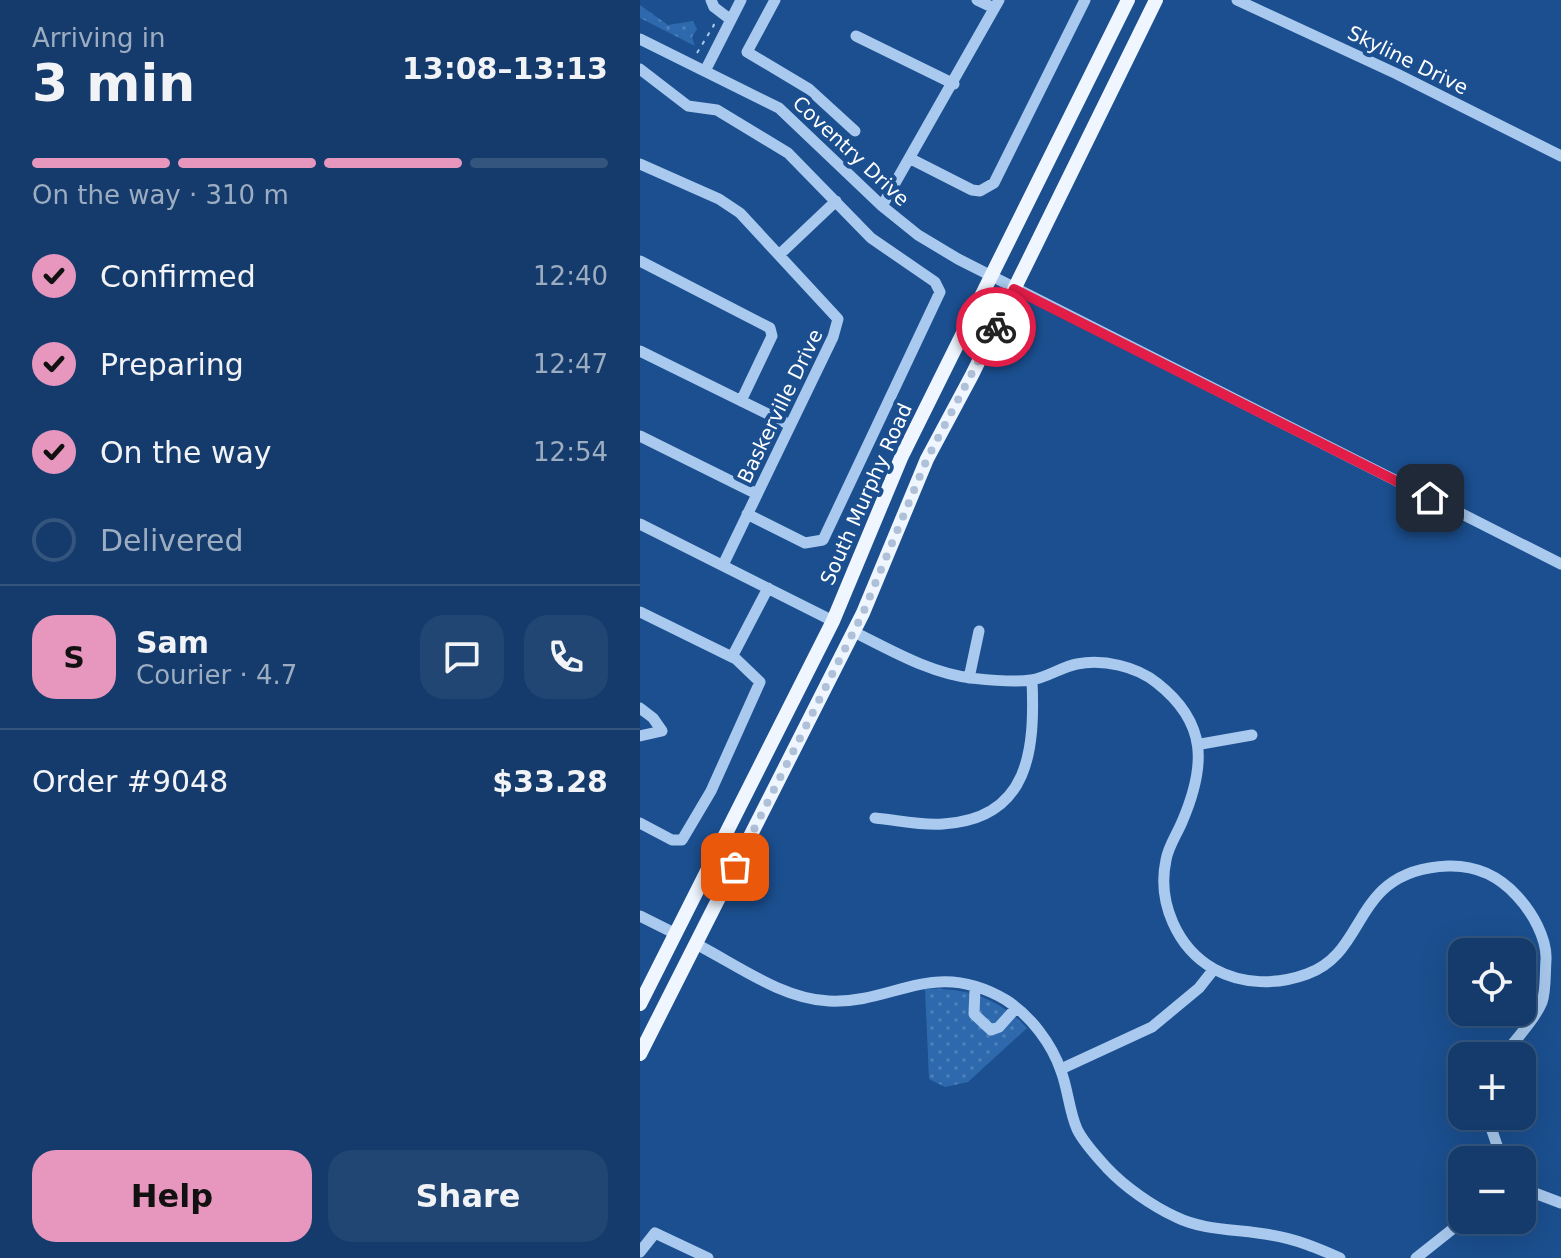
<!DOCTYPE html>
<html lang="en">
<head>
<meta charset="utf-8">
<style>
  :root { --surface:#143b6b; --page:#214673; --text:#f1f3f6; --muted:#9dadc1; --line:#33557e; --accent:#e797bd }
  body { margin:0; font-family:"DejaVu Sans",sans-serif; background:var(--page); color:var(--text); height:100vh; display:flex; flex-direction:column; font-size:30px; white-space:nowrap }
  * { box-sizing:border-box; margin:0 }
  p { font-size:26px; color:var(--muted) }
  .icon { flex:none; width:44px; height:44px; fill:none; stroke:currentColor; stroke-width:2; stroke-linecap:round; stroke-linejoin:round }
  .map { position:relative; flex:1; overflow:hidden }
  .side { display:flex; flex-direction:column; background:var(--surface); width:640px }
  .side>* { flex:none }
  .tools { position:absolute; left:808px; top:938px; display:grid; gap:16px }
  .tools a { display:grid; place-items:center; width:88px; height:88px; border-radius:16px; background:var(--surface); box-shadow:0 8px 32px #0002,0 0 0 2px var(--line); font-size:40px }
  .pin { position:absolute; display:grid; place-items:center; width:68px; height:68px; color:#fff; margin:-34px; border-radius:16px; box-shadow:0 4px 12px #0006 }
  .courier { position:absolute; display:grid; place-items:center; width:80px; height:80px; margin:-40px; border:6px solid #e11d48; border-radius:50%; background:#fff; color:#222; box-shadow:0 2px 10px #0007 }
  .head em { font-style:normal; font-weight:800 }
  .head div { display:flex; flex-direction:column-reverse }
  .head { display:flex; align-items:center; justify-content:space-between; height:136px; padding:0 32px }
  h1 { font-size:52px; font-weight:800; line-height:60px }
  .bar { display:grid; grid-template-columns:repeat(4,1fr); gap:12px 8px; align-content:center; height:96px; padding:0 32px }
  .bar i { height:10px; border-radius:6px; background:var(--line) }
  .bar .active { background:var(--accent) }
  .bar p { grid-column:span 4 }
  .line { display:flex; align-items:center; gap:20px; padding:0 32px; border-top:2px solid var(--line) }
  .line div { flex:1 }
  .round { display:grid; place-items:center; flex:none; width:84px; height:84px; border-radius:24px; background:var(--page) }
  ol { padding:0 32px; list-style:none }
  li { display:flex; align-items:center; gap:24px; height:88px }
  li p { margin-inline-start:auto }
  li .icon { padding:8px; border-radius:50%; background:var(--accent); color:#111; stroke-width:4 }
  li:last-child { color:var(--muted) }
  li i { width:44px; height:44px; border:4px solid var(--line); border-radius:50% }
  .primary-button { display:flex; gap:16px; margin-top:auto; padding:16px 32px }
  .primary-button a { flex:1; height:92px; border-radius:24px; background:var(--accent); color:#111; font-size:32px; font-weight:800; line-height:92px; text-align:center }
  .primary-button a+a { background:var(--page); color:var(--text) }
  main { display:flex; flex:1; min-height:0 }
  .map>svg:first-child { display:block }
  .green { fill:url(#green-dots) }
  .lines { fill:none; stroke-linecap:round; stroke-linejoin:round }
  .path { stroke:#a9c9ee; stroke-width:2; stroke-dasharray:4 6; stroke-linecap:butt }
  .minor { stroke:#a9c9ee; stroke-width:11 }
  .major { stroke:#f0f6ff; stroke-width:14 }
  .done { stroke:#afc1d8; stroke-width:8; stroke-dasharray:0 14.4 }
  .route { stroke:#e11d48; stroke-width:10 }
  .labels { text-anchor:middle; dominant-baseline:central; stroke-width:8; stroke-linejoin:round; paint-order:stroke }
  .street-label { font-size:20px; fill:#fff; stroke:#1b4f8f }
</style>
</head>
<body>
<main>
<section class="side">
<div class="head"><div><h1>3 min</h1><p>Arriving in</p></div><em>13:08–13:13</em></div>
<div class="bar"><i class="active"></i><i class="active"></i><i class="active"></i><i></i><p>On the way · 310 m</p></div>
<ol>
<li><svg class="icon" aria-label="check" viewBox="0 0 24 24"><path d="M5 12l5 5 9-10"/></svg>Confirmed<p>12:40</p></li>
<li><svg class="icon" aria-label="check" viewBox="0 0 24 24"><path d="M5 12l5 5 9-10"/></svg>Preparing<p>12:47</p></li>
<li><svg class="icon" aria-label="check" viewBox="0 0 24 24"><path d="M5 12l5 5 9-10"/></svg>On the way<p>12:54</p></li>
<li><i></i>Delivered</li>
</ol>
<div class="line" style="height:144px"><b class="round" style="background:var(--accent);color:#111">S</b><div><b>Sam</b><p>Courier · 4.7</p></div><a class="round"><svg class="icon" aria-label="chat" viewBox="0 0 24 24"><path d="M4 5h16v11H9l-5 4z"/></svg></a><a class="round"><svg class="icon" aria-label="phone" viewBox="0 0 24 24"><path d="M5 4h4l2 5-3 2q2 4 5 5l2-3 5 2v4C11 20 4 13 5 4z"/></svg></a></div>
<div class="line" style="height:104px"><div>Order #9048</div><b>$33.28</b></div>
<div class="primary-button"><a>Help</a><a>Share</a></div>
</section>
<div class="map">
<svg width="921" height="1258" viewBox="0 0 921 1258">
  <defs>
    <pattern id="green-dots" width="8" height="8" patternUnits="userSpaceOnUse" patternTransform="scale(2)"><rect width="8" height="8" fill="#2e69ad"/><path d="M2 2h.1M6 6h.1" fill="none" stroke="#4d80b9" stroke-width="1.8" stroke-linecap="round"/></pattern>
  </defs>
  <rect width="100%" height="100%" fill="#1b4f8f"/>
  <!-- green -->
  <path class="green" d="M0,5L28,25L53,21L57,29L52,37L55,46L0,18Z
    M285,989C325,987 359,998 387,1028L328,1082L305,1087L289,1079Z"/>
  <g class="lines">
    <!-- path -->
    <path class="path" d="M57,53L74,25L71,21"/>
    <!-- minor -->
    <path class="minor" d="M71,0L74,7L91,20
      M135,0L107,52L169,89L215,131
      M337,0L354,8
      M597,0L757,74L921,156
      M216,36L314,84
      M0,39L139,108L242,206L278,235L318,259L921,564
      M0,69L48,106L77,110L148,153L231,238L295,282L300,292L183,540L165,543L107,514
      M65,71L101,0
      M271,159L332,190L340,191L354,183L445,0
      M0,164L79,199L100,213L198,319L193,337L83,565
      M242,206L359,0
      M139,255L196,201
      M0,261L130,328L132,336L101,401
      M0,351L150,425
      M0,436L117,494
      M0,524L193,621
      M0,612L96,659L120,682L71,791L42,840H32L0,823
      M214,632C251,650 289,673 331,678C349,680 373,683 391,680C407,678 421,667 437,664C463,659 496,666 517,683C568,723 566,766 542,822C537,834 528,847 526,860C517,902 537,948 574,969C603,985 637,985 667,974C730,952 710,870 808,866C835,865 859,876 877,896C892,912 907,938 906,960C905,972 906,991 902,1002C894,1021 875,1040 863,1056
      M92,657L128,588
      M329,678L339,631
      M0,708L13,718L22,731L0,736
      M561,744L612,735
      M235,818C257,820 281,826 303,824C390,819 395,749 392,680
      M0,916L36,934
      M56,944C97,965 142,999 189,1001C255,1004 293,957 366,1000C390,1015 412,1044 421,1071C428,1089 429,1111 437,1129C443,1142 457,1157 467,1168C485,1187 512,1206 536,1217C564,1231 600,1229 631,1235C656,1239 677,1248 700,1258
      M335,988L334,1014L351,1030L359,1027L376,1008
      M421,1069L512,1027L559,988L574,969
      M847,1116L862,1160
      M882,1181L892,1192L921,1203
      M0,1252L15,1233L68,1258
      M776,1258L824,1220"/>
    <!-- major -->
    <path class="major" d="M0,1004L193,621L261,458L488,0
      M0,1054L223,613L287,459L332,375L516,0"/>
  </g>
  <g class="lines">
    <!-- done -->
    <path class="done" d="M95,867L223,613L287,459L356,327"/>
    <!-- route -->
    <path class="route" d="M356,327L374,289L790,498"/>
  </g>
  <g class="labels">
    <!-- street labels -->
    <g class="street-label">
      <text transform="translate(768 60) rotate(26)">Skyline Drive</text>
      <text transform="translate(211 151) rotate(43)">Coventry Drive</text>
      <text transform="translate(140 406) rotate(-64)">Baskerville Drive</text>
      <text transform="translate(226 494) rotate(-66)">South Murphy Road</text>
    </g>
  </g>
</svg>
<div class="tools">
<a><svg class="icon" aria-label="locate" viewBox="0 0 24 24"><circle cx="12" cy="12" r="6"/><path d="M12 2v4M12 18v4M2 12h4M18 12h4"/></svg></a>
<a>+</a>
<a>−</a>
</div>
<div class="pin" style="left:95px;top:867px;background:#ea580c"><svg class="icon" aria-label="bag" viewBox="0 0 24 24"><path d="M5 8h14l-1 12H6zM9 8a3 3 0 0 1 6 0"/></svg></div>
<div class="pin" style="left:790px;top:498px;background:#1f2937"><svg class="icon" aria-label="home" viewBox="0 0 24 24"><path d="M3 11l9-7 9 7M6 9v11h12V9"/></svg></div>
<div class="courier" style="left:356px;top:327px"><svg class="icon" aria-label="bike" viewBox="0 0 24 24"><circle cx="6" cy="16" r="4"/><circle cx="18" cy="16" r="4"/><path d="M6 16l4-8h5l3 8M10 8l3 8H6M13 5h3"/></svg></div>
</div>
</main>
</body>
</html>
